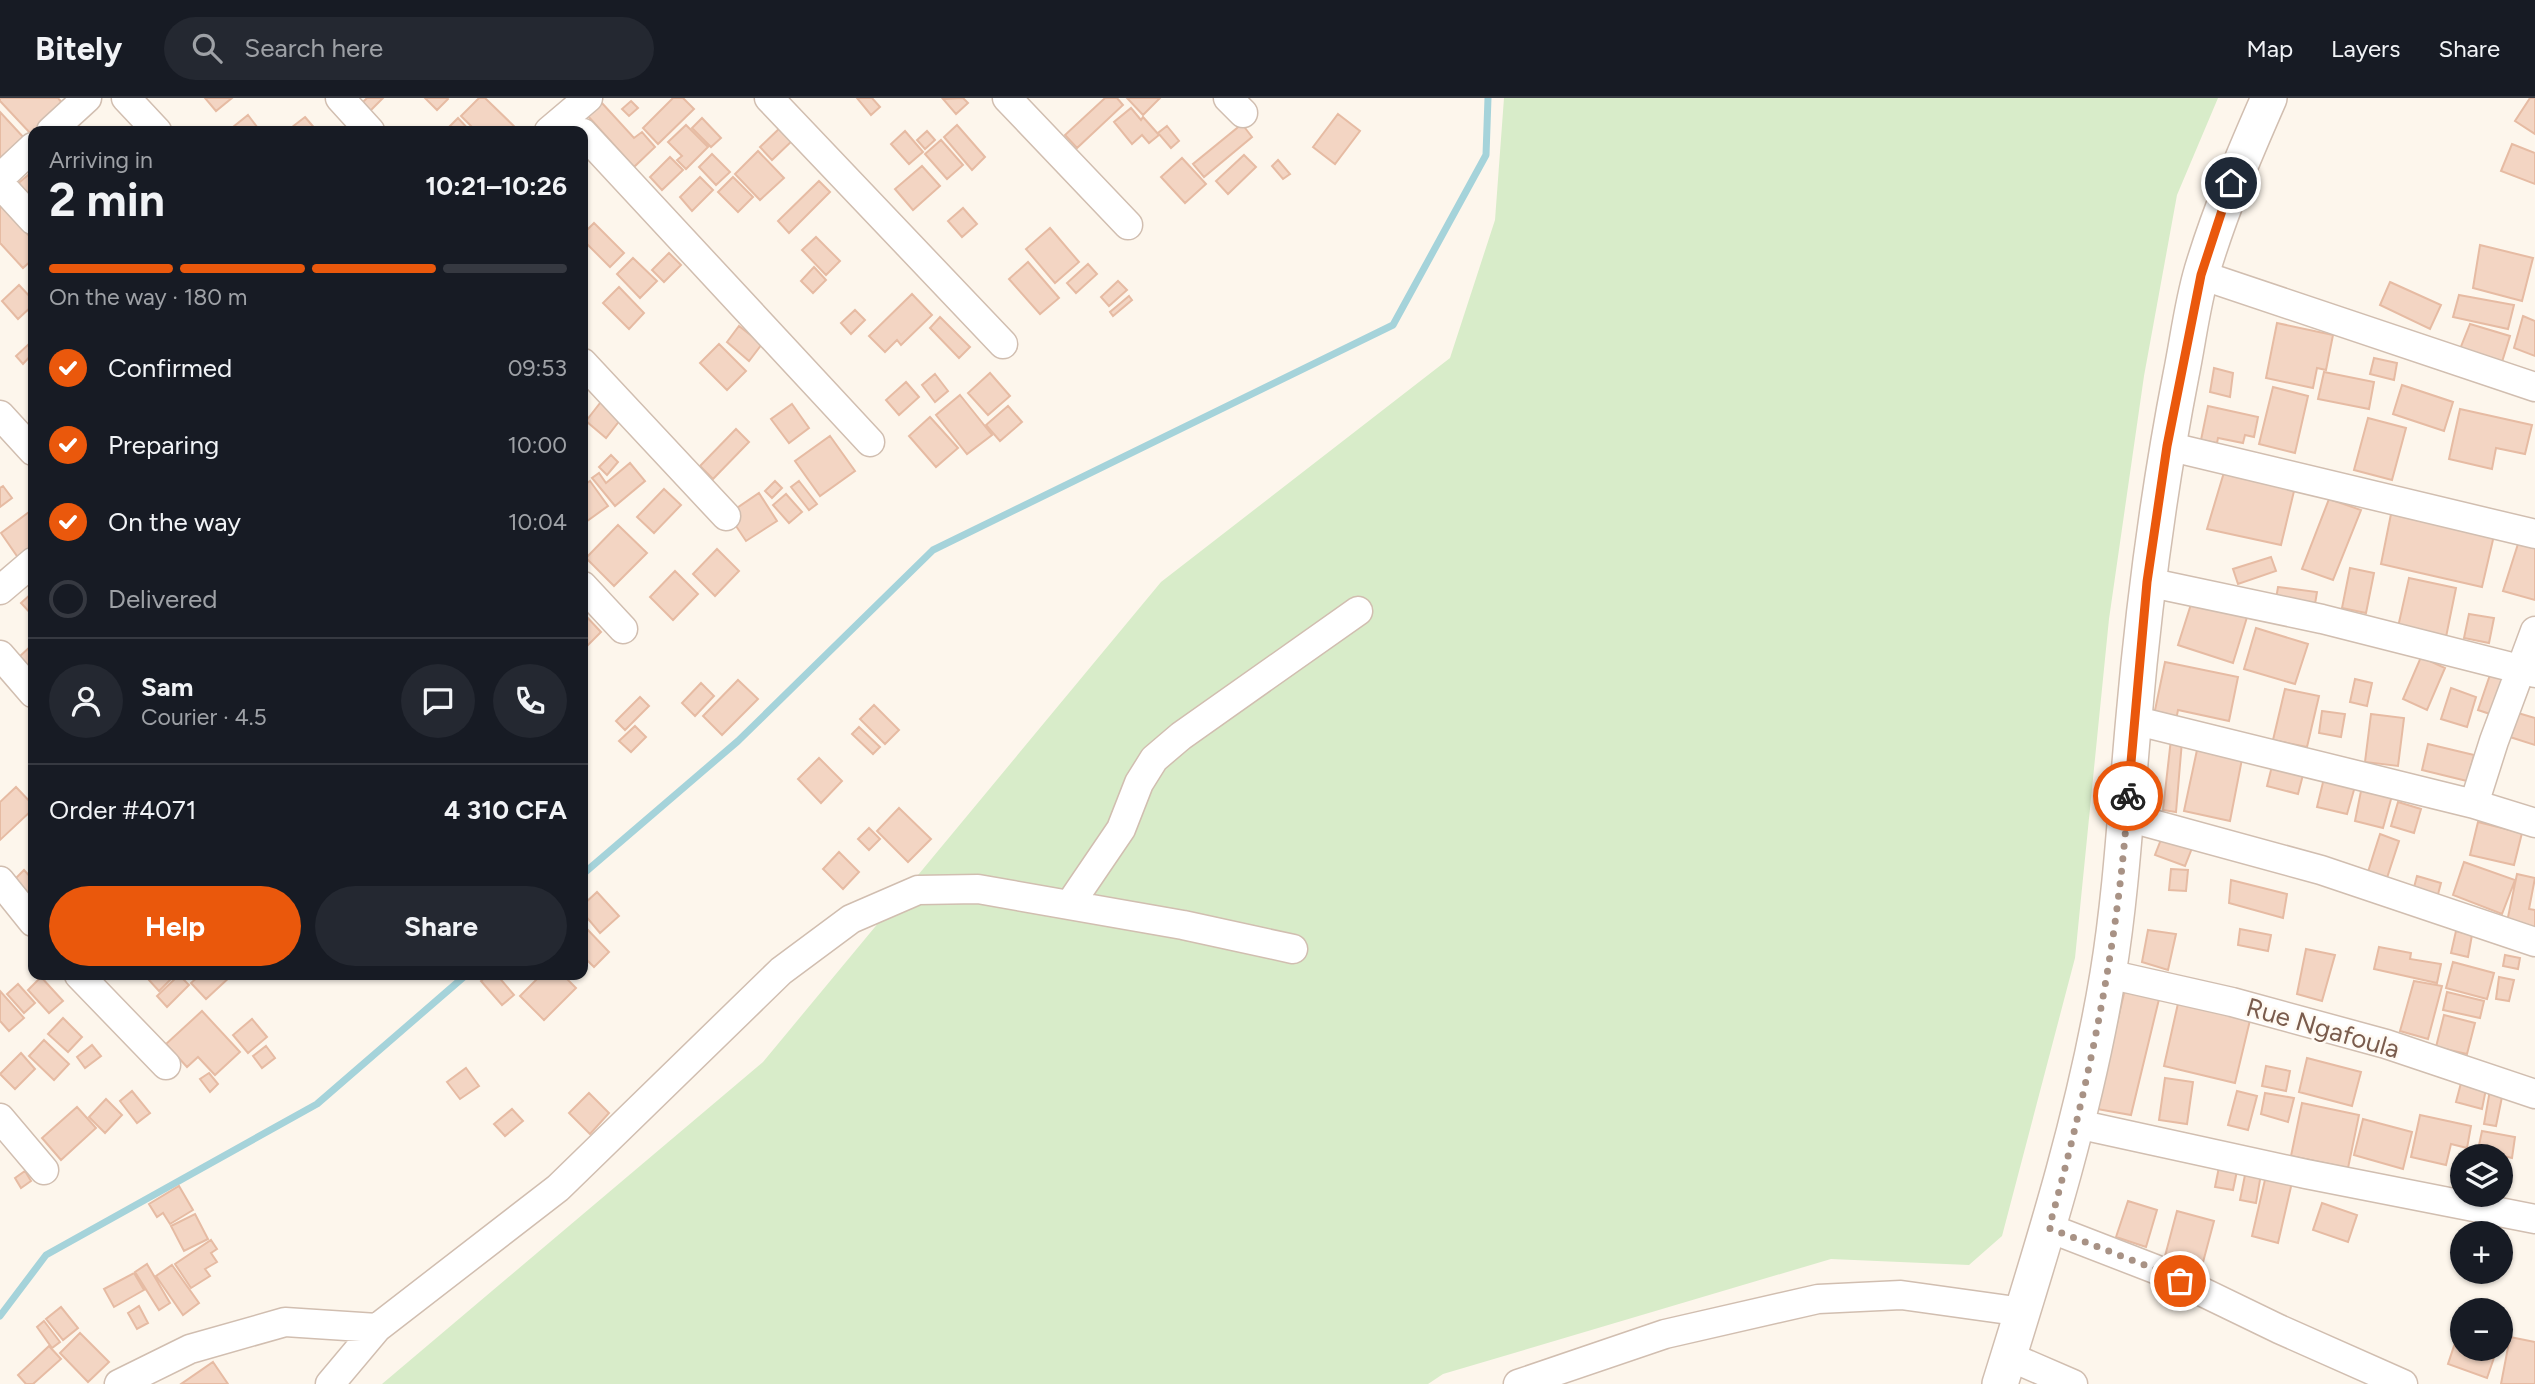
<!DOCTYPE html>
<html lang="en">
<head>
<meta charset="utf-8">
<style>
  :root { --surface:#171b24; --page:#242831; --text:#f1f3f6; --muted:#9ea1a6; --line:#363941; --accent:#ea580c }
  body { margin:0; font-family:Figtree,sans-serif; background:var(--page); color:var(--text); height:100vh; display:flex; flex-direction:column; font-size:26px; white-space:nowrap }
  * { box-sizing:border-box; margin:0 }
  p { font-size:23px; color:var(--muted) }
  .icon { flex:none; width:38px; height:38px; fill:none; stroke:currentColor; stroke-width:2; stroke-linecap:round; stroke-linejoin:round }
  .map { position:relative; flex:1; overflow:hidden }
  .details { position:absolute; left:28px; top:28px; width:560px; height:854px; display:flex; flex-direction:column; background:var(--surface); border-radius:14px; box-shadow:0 2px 5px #0004 }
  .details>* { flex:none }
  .fabs { position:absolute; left:2450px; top:1046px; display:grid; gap:14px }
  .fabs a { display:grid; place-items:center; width:63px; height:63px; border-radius:50%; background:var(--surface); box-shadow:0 2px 5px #0004; font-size:35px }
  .pin { position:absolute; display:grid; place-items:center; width:60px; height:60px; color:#fff; margin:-30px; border:4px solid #fff; border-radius:50%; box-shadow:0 2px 7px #0007 }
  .courier { position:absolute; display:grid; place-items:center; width:70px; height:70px; margin:-35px; border:5px solid #ea580c; border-radius:50%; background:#fff; color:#222; box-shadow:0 2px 9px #0007 }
  .headline em { font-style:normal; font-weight:700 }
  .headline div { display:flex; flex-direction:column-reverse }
  .headline { display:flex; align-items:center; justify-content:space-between; height:119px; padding:0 21px }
  h1 { font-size:46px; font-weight:700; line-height:52px }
  .bar { display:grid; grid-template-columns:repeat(4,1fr); gap:10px 7px; align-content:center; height:84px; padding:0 21px }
  .bar i { height:9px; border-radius:5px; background:var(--line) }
  .bar .active { background:var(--accent) }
  .bar p { grid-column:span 4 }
  .line { display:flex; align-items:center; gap:18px; padding:0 21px; border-top:2px solid var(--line) }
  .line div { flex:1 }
  .round { display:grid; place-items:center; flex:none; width:74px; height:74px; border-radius:37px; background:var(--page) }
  ol { padding:0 21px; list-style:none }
  li { display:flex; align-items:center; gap:21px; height:77px }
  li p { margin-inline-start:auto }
  li .icon { padding:7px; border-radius:50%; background:var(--accent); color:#fff; stroke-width:4 }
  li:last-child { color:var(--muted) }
  li i { width:38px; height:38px; border:4px solid var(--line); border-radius:50% }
  .action { display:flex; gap:14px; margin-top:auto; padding:14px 21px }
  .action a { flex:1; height:80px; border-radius:42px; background:var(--accent); color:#fff; font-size:28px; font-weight:700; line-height:80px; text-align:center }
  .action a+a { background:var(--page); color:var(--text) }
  header { display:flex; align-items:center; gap:42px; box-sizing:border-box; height:98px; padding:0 35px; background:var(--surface); border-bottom:2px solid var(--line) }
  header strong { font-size:33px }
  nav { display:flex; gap:38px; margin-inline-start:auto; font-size:24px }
  .search { width:490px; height:63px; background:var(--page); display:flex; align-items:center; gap:18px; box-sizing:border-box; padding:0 24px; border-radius:38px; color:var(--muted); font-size:26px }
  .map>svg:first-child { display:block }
  .green { fill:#d8ecc9 }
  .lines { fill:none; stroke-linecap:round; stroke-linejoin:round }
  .stream { stroke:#a5d3da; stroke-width:7 }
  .building { fill:#f3d5c3; stroke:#e6bba3; stroke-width:2 }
  .minor-casing { stroke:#d1beb0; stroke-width:31 }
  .tertiary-casing { stroke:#d1beb0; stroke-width:38 }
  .minor { stroke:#fff; stroke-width:28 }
  .tertiary { stroke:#fff; stroke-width:35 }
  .done { stroke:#a89285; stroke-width:7; stroke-dasharray:0 12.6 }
  .route { stroke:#ea580c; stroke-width:9 }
  .labels { text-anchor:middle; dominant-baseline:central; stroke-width:5; stroke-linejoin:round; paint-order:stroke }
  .street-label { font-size:26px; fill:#7a5c4d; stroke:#fffaf3 }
</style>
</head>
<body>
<header>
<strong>Bitely</strong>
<div class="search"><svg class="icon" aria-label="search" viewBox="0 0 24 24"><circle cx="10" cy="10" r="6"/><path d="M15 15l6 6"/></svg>Search here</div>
<nav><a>Map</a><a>Layers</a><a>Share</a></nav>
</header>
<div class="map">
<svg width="2535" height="1286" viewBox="0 0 2535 1286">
  <rect width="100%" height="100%" fill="#fdf6ec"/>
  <!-- green -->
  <path class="green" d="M1504,0H2218L2177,97L2144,278L2109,521L2075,860L2002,1138L1969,1167L1831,1161L1443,1276L1428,1286H382L763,964L1161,484L1450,260L1495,122Z"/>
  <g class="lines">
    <!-- stream -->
    <path class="stream" d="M583,776L738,643L933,452L1393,227L1486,57L1488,0
      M0,1218L46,1157L317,1006L466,877"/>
  </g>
  <!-- building -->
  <path class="building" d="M0,0H58L63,6L31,36L0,3Z
    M205,0H232L216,13Z
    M367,0H383L368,15L360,7Z
    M425,0H447L448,1L437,12Z
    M479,0H485L519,33H476L461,18Z
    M673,0H683L694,11L658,46L643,30Z
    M857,0H872L880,9L871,17Z
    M963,0L968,5L956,16L943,1Z
    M1105,0H1117L1123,7L1077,50L1065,37Z
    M1127,0H1160L1143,17Z
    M2530,0H2535V36L2515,23Z
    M631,3L638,10L629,18L622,11Z
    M601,4L634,40L642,34L655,49L634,69L587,17Z
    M1131,10L1141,22L1143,19L1159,37L1149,45L1142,37L1132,46L1114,24Z
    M0,14L25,41L0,65Z
    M1338,16L1360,33L1335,66L1313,49Z
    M248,17L260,33H228Z
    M305,19L317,33H287Z
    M458,20L470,33H445Z
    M702,20L721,40L711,49L692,30Z
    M1242,26L1252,39L1204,79L1193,66Z
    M686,27L708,49L686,71L677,62L682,58L668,44Z
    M957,27L985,59L972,72L944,39Z
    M782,28L794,41L772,62L760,49Z
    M1167,28L1179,43L1171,50L1158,35Z
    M905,33L923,54L909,66L891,46Z
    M927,33L935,42L925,51L917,42Z
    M941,42L963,67L947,81L925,56Z
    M2512,46L2535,55V86L2501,73Z
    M758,53L784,80L760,102L735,76Z
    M712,56L730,74L716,87L699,69Z
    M1244,57L1256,69L1228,96L1216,83Z
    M670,59L683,72L662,92L650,79Z
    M1182,60L1206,86L1185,105L1161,79Z
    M1278,62L1290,76L1283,81L1272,68Z
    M922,68L940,88L913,112L895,91Z
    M33,73V96L26,102L15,88Z
    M700,79L713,92L692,113L680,99Z
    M733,79L753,99L738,114L718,94Z
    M819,83L830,94L789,135L778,123Z
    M0,106L33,142V161L23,170L0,145Z
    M963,110L977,126L962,139L948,123Z
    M594,125L624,155L610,169L583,142V136Z
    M1050,130L1079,164L1055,185L1026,151Z
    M816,139L840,163L826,177L802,152Z
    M2480,147L2533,160L2522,203L2473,190Z
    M669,155L681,167L664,184L652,172Z
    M633,160L657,183L640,200L617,176Z
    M1028,164L1059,200L1040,216L1009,181Z
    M1088,166L1097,176L1076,195L1067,185Z
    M814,169L826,182L813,195L801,183Z
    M1118,183L1127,192L1109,208L1101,199Z
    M2390,184L2441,207L2430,231L2380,207Z
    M19,187L33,202V207L18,221L2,203Z
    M619,189L644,215L629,231L603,205Z
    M912,196L932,217L901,247L897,242L885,254L869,238Z
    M2459,197L2514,207L2508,231L2453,219Z
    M1129,198L1132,202L1113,218L1110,214Z
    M855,212L865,222L851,236L841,225Z
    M2523,218L2535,223V258L2514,250Z
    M940,219L970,249L959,260L930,230Z
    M2277,225L2333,237L2326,272L2317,270L2313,290L2266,280Z
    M2470,226L2510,238L2502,264L2460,251Z
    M739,228L762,246L749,263L727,244Z
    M30,245L33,249V255L23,266L16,258Z
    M719,246L746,273L727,292L700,265Z
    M2374,260L2397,265L2394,282L2370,276Z
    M2214,270L2233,275L2230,299L2210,294Z
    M2324,274L2374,284L2369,311L2318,301Z
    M990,275L1010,298L988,317L968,295Z
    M935,276L948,293L935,304L922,287Z
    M906,284L919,299L899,317L886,302Z
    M2402,287L2453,304L2444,333L2393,316Z
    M2273,289L2308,298L2295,355L2259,346Z
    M960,297L992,337L967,356L936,317Z
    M604,300L624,317L606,340L586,323Z
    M792,306L809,330L789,345L771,321Z
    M1008,308L1022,324L1000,343L986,327Z
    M2208,308L2258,319L2254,339L2245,337L2243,345L2218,340L2217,345L2201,342Z
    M2460,311L2532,327L2525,356L2496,350L2492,371L2449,361Z
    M930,319L958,350L936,369L909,338Z
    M2368,320L2406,330L2392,382L2354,372Z
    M736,331L749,344L713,381L700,368Z
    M830,338L855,373L820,398L795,363Z
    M611,357L618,364L607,377L599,369Z
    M630,365L645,383L615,408L592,380L599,375L606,385Z
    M2225,371L2295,389L2281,447L2207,431Z
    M590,383L608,408L583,426V388Z
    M775,383L782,390L772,400L765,393Z
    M799,383L817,406L809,412L791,389Z
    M3,388L12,400L0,409V390Z
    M664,391L681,407L654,435L637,419Z
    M759,395L777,423L746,443L728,416Z
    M786,396L802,414L789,425L773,407Z
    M2329,401L2361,412L2333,482L2302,471Z
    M33,411V450L19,461L1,435Z
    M2392,411L2495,433L2482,489L2381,466Z
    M618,427L647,455L614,488L586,460Z
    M2518,446L2535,450V502L2503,493Z
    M717,451L739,473L715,498L693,476Z
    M2271,459L2276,473L2238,486L2233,471Z
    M2350,470L2374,475L2366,515L2342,510Z
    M675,473L698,496L673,522L650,499Z
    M2409,480L2456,490L2446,539L2398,529Z
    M2278,489L2317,494L2315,506L2276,501Z
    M33,494V518L21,505Z
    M2193,500L2248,516L2233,565L2178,547Z
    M2469,516L2494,520L2489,545L2464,540Z
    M585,517L601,534L583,552V519Z
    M2256,530L2308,546L2295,586L2244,571Z
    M33,546V574L19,559Z
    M2421,559L2445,570L2427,612L2403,601Z
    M2165,564L2238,579L2229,623L2178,612L2176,622L2154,617Z
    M2494,565L2516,573L2499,619L2478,612Z
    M2355,581L2372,585L2367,608L2350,604Z
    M738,582L758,601L722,637L703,618Z
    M701,585L714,598L695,618L682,605Z
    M2451,590L2476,599L2467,629L2441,621Z
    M2285,591L2319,598L2307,649L2273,642Z
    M640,599L649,608L625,632L616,623Z
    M874,607L899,632L885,646L860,621Z
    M2322,613L2345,616L2341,639L2319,635Z
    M2518,615L2535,620V647L2510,639Z
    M2371,616L2404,620L2398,668L2365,664Z
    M635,628L646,639L631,654L619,643Z
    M859,629L880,649L873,656L852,636Z
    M2171,641L2182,643L2176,714L2163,712Z
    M2428,646L2474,657L2467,683L2422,672Z
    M2197,652L2242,661L2230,723L2184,713Z
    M819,660L842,683L821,705L798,681Z
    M2273,664L2304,673L2298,696L2267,688Z
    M2325,676L2356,685L2347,716L2317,709Z
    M2362,688L2393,694L2383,730L2355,723Z
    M16,689L33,707V711L0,742V704Z
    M2398,704L2421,711L2414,735L2391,728Z
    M899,710L931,741L908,764L877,733Z
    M2478,724L2522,735L2514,767L2470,757Z
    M869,730L880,741L869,752L858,741Z
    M2380,736L2399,743L2385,786L2366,780Z
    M2162,739L2192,750L2185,768L2155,757Z
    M839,754L859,774L843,791L823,771Z
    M2464,764L2515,782L2502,816L2453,797Z
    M2171,771L2188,772L2186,793L2169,792Z
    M24,772L33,782V792L27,798L13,783Z
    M2517,776L2535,780L2529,811L2535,812V830L2507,824Z
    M2417,778L2441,785L2437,800L2413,793Z
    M2231,782L2287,796L2283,820L2229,805Z
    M597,794L619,818L600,835L583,815V807Z
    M587,831L609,854L594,869L583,858V835Z
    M2240,831L2271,837L2268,853L2238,847Z
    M2148,832L2176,836L2168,872L2142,864Z
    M2456,833L2472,837L2468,859L2451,855Z
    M2379,849L2411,855L2410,861L2441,866L2437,885L2374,871Z
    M2306,851L2335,857L2322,903L2297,896Z
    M2505,857L2520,860L2518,871L2503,868Z
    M2453,864L2494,875L2487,901L2446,890Z
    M151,877H172L174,878L159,893L147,880Z
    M179,877L189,887L167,909L157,898Z
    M200,877H232L206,901L191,885Z
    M488,877H497L514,897L502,907L481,883Z
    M541,877H563L576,890L544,922L520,898Z
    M41,879L63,903L49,915L28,892Z
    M2499,879L2514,882L2509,903L2496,901Z
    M2414,883L2442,888L2428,941L2400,933Z
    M18,886L35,905L24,915L7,896Z
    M2125,891L2160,897L2131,1017L2097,1011Z
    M0,893L24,920L9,933L0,923Z
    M2447,894L2484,903L2480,920L2443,912Z
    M2179,901L2251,918L2235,985L2164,968Z
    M202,913L240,954L215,977L198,959L187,969L166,946Z
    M2444,917L2475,925L2467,956L2436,949Z
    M63,920L82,939L68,954L48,936Z
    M252,921L267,939L248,955L233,937Z
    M44,942L69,966L54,982L29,958Z
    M92,947L101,958L85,970L77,959Z
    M266,948L275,960L262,970L253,958Z
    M21,955L35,971L15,991L0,976Z
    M2307,960L2361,974L2352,1008L2299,994Z
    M2266,968L2290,973L2286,993L2262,988Z
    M466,970L479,988L460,1001L447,984Z
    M209,975L218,986L210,994L200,981Z
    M2165,980L2193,984L2187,1026L2159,1022Z
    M2461,985L2486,991L2482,1011L2456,1004Z
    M2490,992L2503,994L2496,1028L2484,1026Z
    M132,993L150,1015L137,1025L120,1003Z
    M2237,993L2257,998L2248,1032L2228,1027Z
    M589,995L609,1015L590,1036L569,1015Z
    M2265,995L2294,1000L2288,1024L2261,1016Z
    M106,1001L122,1017L105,1035L89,1019Z
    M2302,1005L2359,1017L2348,1070L2291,1058Z
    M77,1009L96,1030L61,1062L42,1040Z
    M512,1011L523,1023L505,1038L494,1026Z
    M2420,1017L2471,1028L2467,1050L2451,1046L2446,1067L2411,1059Z
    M2363,1021L2412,1034L2403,1071L2354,1057Z
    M2482,1033L2515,1039L2512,1060L2478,1052Z
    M2220,1064L2238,1068L2233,1092L2215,1089Z
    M2246,1072L2261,1076L2256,1105L2240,1102Z
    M25,1073L31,1083L21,1090L15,1080Z
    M2267,1073L2293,1080L2278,1145L2252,1138Z
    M179,1088L193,1112L170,1126L163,1115L157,1119L149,1106Z
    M2128,1103L2157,1112L2146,1149L2116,1139Z
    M2322,1105L2357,1117L2348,1144L2313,1132Z
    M2177,1113L2214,1123L2202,1168L2165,1158Z
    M195,1116L208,1141L184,1153L171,1128Z
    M211,1142L217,1151L211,1155L217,1164L205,1171L210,1178L191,1190L175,1166Z
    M147,1166L170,1205L159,1212L135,1174Z
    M172,1167L199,1205L183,1217L156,1178Z
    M134,1175L144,1192L114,1209L104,1191Z
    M139,1208L148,1225L137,1231L128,1215Z
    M61,1209L78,1230L63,1242L46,1221Z
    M44,1223L60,1244L52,1250L37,1229Z
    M2461,1227L2462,1251H2497L2487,1280L2448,1266Z
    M80,1235L109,1264L88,1284L60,1255Z
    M2510,1239L2535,1244V1286H2501Z
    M49,1248L61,1261L33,1286H26L18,1277Z
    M213,1264L228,1286H181Z"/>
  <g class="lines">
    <!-- minor casing -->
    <g class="minor-casing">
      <path id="minor" d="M126,0L157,33
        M340,0L370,33
        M769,0L1003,246
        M1007,0L1128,127
        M1228,0L1243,15
        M51,33L87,0
        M549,33L588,0
        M583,35L870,344
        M0,80L33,49
        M0,86L33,122
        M2201,177L2535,289
        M583,265L726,418
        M0,317L33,353
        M2167,348L2535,436
        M2147,484L2322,521L2535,575
        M583,488L623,531
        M0,492L33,464
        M0,557L33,595
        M2133,622L2474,706L2535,725
        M2474,706L2494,643L2535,533
        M2127,719L2321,772L2535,844
        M0,783L33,824
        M1070,806L1121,731L1139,685L1154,661L1181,638L1358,513
        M2108,876L2232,904L2386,946L2535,996
        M79,877L166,967
        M0,1020L44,1072
        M2077,1026L2306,1076L2535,1121
        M2049,1130L2155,1171L2279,1231L2403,1286
        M2008,1258L2073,1286
        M119,1286L190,1251L285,1224L377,1230
        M330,1286L377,1230L558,1090L781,873L851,821L918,792L978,791L1183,827L1293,851
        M1518,1286L1665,1236L1818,1201L1901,1197L2023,1214"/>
    </g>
    <!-- tertiary casing -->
    <g class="tertiary-casing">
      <path id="tertiary" d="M2000,1286C2042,1151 2085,1016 2108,876C2122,791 2126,704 2134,619C2144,504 2159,390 2181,277C2188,243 2192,207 2202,173C2220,113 2244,57 2269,0"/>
    </g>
    <!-- minor -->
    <use href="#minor" class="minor"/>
    <!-- tertiary -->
    <use href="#tertiary" class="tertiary"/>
  </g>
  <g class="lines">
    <!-- done -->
    <path class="done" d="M2128,698C2119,845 2088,989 2049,1130L2155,1171L2180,1183"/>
    <!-- route -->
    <path class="route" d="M2128,698L2147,484L2167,348L2201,177L2231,85"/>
  </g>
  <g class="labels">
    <!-- street labels -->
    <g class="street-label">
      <text transform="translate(2323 930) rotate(16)">Rue Ngafoula</text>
    </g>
  </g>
</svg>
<div class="fabs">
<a><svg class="icon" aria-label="layers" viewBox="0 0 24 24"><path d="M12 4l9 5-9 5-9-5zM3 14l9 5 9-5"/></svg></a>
<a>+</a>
<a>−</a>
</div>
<div class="pin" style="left:2180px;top:1183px;background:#ea580c"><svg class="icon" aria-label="bag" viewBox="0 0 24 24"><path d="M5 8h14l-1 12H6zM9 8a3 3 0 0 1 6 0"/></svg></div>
<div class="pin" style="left:2231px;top:85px;background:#1f2937"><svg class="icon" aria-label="home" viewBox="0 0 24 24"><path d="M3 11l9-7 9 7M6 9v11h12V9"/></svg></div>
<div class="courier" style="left:2128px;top:698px"><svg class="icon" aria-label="bike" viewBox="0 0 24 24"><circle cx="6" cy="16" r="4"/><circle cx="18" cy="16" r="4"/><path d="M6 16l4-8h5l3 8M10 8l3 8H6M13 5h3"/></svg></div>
<section class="details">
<div class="headline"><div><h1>2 min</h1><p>Arriving in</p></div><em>10:21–10:26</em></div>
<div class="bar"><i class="active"></i><i class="active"></i><i class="active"></i><i></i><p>On the way · 180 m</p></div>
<ol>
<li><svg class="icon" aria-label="check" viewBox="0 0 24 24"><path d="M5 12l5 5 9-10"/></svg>Confirmed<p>09:53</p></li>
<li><svg class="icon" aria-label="check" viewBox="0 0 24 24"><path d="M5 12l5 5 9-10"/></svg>Preparing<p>10:00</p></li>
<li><svg class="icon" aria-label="check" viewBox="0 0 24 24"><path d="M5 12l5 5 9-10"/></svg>On the way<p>10:04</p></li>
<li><i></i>Delivered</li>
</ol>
<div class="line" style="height:126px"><a class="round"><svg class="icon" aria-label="person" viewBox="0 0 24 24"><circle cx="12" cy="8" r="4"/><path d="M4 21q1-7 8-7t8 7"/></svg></a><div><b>Sam</b><p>Courier · 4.5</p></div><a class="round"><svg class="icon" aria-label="chat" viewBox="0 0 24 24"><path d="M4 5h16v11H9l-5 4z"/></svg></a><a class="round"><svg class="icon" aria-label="phone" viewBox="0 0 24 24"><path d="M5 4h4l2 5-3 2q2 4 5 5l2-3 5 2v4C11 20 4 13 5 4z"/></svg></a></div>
<div class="line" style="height:91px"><div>Order #4071</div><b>4 310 CFA</b></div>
<div class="action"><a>Help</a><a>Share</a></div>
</section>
</div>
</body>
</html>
